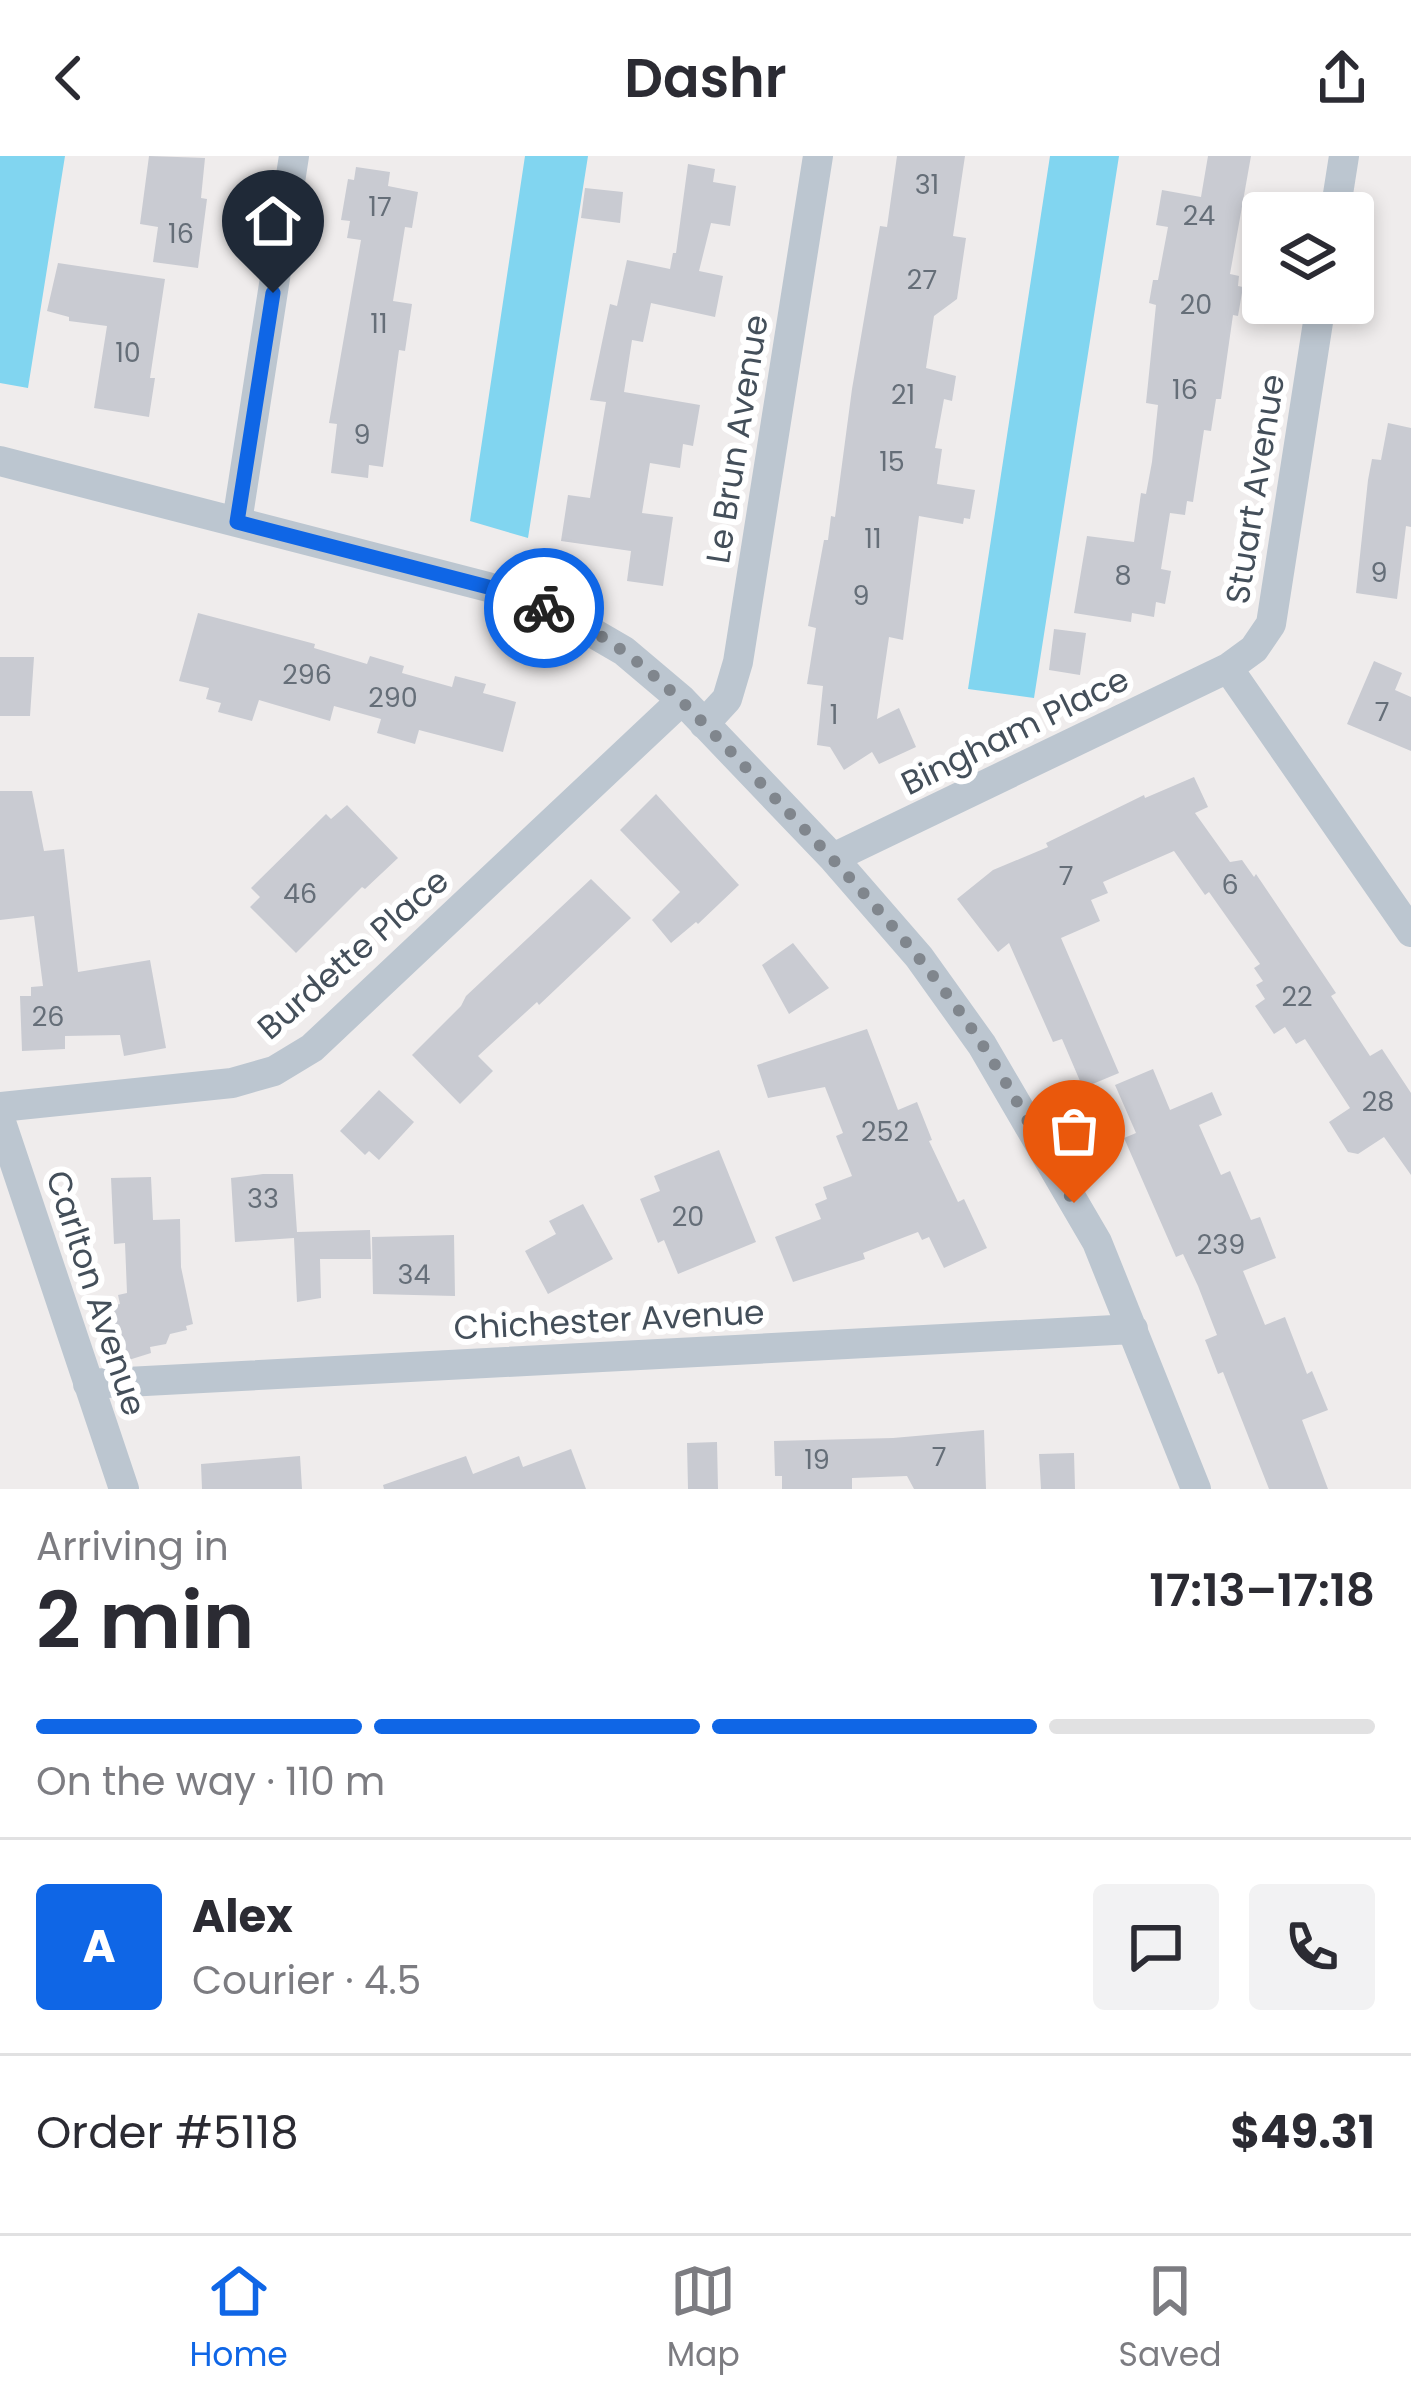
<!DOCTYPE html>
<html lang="en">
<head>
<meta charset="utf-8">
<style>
  :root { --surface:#fff; --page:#f2f2f3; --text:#2b2b33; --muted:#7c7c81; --line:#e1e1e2; --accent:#0f66e6 }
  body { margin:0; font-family:Poppins,sans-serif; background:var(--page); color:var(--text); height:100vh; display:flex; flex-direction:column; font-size:45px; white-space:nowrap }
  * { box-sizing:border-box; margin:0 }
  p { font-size:39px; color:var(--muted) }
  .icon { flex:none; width:66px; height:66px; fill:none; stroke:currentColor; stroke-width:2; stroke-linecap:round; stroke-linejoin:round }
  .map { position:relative; height:1333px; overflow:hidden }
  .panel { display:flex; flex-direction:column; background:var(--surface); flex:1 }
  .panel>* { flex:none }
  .tools { position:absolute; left:1242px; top:36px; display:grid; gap:24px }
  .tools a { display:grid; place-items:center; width:132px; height:132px; border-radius:12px; background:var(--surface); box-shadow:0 6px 18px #0003; font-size:60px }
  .pin { position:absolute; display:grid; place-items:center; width:102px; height:102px; color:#fff; margin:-123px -51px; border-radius:50% 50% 50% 0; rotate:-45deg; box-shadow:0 0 12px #0007 }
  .pin .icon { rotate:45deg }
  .courier { position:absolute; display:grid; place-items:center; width:120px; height:120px; margin:-60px; border:9px solid #0f66e6; border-radius:50%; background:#fff; color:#222; box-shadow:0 3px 15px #0007 }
  .overview em { font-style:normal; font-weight:600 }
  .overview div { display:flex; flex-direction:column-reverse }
  .overview { display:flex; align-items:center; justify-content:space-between; height:204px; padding:0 36px }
  h1 { font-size:78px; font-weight:600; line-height:90px }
  .bar { display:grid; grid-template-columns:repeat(4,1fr); gap:18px 12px; align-content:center; height:144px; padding:0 36px }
  .bar i { height:15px; border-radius:9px; background:var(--line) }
  .bar .selected { background:var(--accent) }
  .bar p { grid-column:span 4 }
  .line { display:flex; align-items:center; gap:30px; padding:0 36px; border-top:3px solid var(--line) }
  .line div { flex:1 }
  .round { display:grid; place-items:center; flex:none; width:126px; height:126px; border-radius:12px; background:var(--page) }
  header { display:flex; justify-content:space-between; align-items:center; height:156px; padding:0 36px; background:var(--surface); font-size:54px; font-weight:600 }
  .dock { display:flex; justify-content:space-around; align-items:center; height:168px; border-top:3px solid var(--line); background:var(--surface); font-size:33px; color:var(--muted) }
  .dock a { display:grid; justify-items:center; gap:6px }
  .dock .selected { color:var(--accent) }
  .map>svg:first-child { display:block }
  .water { fill:#81d5f0 }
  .building { fill:#c9cbd2 }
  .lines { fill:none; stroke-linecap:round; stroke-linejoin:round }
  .minor { stroke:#bcc6d0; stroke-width:30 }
  .done { stroke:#80868d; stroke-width:12; stroke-dasharray:0 21.6 }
  .route { stroke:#0f66e6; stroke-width:15 }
  .labels { text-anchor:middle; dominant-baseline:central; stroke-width:12; stroke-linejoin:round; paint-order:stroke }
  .number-label { font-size:27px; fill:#656e78 }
  .street-label { font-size:33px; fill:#444f5a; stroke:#fff }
</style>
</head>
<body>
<header><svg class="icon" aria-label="back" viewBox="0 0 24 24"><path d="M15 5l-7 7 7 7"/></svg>Dashr<svg class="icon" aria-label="share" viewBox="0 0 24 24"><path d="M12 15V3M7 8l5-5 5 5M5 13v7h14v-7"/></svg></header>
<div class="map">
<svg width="1411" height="1333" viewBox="0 0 1411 1333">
  <rect width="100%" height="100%" fill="#efecec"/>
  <!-- water -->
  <path class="water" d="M0,0H65L28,232L0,227Z
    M525,0H588L528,382L470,365Z
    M1050,0H1119L1034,542L968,533Z"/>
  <!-- building -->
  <path class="building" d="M149,0L205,2L201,42L207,43L198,112L153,106L158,71L140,68Z
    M897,0H965L953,80L966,82L957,143L934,160L926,212L956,220L952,245L944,243L935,292L942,293L937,328L975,334L970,363L964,362L963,368L919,360L903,484L889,481L877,563L899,552L916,591L879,608L872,596L844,614L830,591L817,589L823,530L807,528L816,472L808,470L824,384H828L831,360L835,361L852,233L880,70L887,71Z
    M1208,0H1251L1230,118L1239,120L1238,130L1243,131L1238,160L1233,159L1221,243H1216L1211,275L1204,274L1193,346L1187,345L1185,359L1170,357L1161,413L1171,415L1165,448L1156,446L1154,461L1132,457L1131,466L1074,457L1087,380L1134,386L1141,337L1146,338L1152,306L1158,249L1146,247L1156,149L1149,147L1153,124H1158L1168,71L1156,69L1162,34L1201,41Z
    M688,8L715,13L713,26L736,30L730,70L711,67L699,115L723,120L715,161L651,147L643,186L632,184L624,236L700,249L693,290L683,288L680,312L650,307L642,357L673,361L663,430L627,425L631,395L561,385L568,339L590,342L606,246L590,244L610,148L617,150L627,104L670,113L673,97H676Z
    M356,11L390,16L388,30L418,36L412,72L405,71L393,145L412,148L405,195L399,194L383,311L369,309L368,322L331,317L337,268L329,267L361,84L347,82L350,65L341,64L348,23L354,24Z
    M585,32L623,36L620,67L581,62Z
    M58,107L165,123L150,222H155L149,261L94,252L107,170L69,165V161L47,155Z
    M1388,267L1411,272V371L1406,370L1397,443L1356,437L1368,324L1372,303L1381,304Z
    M198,457L315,488L314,492L367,508L370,500L404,510L402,517L452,531L455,520L486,528L483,537L516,546L503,596L419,574L415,588L377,577L381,563L334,550L330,565L259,544L252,565L218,556L221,547L206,543L209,532L179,525Z
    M1054,473L1086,477L1080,519L1049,514Z
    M0,501H34L30,560H0Z
    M1374,505L1402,517L1395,534L1411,541V595L1347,568Z
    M1194,621L1208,651L1195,657L1230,706L1242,704L1254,721L1256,718L1336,837L1331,840L1370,900L1382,893L1411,937V1019L1384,981L1358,998L1348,996L1329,966L1350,952L1305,883L1296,888L1285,871L1274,878L1255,850L1265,843L1256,829L1263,825L1254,812L1260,808L1209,736L1205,739L1174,695L1103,726L1108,737L1091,744L1100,765L1061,782L1119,917L1083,932L1062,883L1053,886L1009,787L998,796L957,743L993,714L1048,691L1046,687L1144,639L1145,642Z
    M0,635H32L44,695L64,693L78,816L150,804L166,892L124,900L120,879L65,880V893L22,895L20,840H31V831L43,830L34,760L0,764Z
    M656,638L739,729L698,768L696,766L671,787L652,764L680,736L620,674Z
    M347,649L398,702L365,733L362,731L296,797L250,751L260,741L251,732L326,658L331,663Z
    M591,723L631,762L539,849L537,846L478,900L493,915L460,948L412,899L461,850L466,840Z
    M793,787L829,832L789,858L762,809Z
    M867,873L898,954L917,946L932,984L929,985L958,1046L964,1043L987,1092L944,1112L929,1081L922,1084L918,1076L863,1097L865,1103L793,1126L775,1081L821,1063L815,1048L827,1043L823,1031L852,1020L836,980L843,977L825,931L768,942L757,909Z
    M1153,913L1170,954L1212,936L1222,959L1199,969L1221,1019L1230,1015L1251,1064L1260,1061L1276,1102L1243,1115L1265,1169L1285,1161L1307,1218L1312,1215L1328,1254L1302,1264L1328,1333H1269L1223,1216L1218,1218L1205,1184L1217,1179L1198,1130L1183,1098L1176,1101L1124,982L1136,977L1115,929Z
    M379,934L414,966L379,1004L369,995L365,999L340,975Z
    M719,994L756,1086L678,1118L664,1084L658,1087L640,1043L660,1035L654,1020Z
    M263,1018H293L297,1076L370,1074L371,1103H320L321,1142L297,1146L294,1082L235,1086L231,1022Z
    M151,1021L153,1064L180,1063L181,1111L193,1168L186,1170L187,1174L170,1178L166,1188L150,1191L151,1197L119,1207L109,1198L98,1153L120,1148L118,1139L127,1137L125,1087L114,1088L111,1022Z
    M583,1048L613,1103L548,1138L525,1095L556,1078L549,1065Z
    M454,1079L455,1140L373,1138L372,1081Z
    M984,1274L986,1333H914L907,1320L852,1322V1333H782V1320H775L774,1285L893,1282Z
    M717,1286L718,1333H688L687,1287Z
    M571,1293L586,1333H384L383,1329L466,1300L473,1318L519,1300L523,1311Z
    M1074,1297L1075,1333H1041L1039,1298Z
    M300,1300L302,1333H202L201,1308Z"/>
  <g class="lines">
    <!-- minor -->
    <path class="minor" d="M1335,57L1344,0
      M0,305L488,431L557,456L624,495L682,544L833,702L919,801L982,889L1097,1086L1196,1333
      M237,366L294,0
      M1228,512L1411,776
      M704,568L727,543L738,506L818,0
      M833,702L1228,512L1254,493L1271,468L1321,147
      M0,951L232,927L274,915L312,892L682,544
      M0,963L124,1333
      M88,1228L1133,1173"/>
  </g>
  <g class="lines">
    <!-- done -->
    <path class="done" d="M544,452C629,483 690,553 750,616C832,702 916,788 982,888C1015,939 1043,994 1074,1047"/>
    <!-- route -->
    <path class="route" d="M273,137L237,366L488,431L544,452"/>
  </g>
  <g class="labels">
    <!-- number labels -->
    <g class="number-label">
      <text x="927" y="28">31</text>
      <text x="380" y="50">17</text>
      <text x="1199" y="59">24</text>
      <text x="181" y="77">16</text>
      <text x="922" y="123">27</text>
      <text x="1196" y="148">20</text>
      <text x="379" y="167">11</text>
      <text x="128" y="196">10</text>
      <text x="1185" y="233">16</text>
      <text x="903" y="238">21</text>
      <text x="362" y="278">9</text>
      <text x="892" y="305">15</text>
      <text x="873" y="382">11</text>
      <text x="1379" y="416">9</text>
      <text x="1123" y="419">8</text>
      <text x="861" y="439">9</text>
      <text x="307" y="518">296</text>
      <text x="393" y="541">290</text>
      <text x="1382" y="555">7</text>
      <text x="834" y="558">1</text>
      <text x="1066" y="719">7</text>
      <text x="1230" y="728">6</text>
      <text x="300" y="737">46</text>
      <text x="1297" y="840">22</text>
      <text x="48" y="860">26</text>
      <text x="1378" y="945">28</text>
      <text x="885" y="975">252</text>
      <text x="263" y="1042">33</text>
      <text x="688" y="1060">20</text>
      <text x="1221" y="1088">239</text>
      <text x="414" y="1118">34</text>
      <text x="939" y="1300">7</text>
      <text x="817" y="1303">19</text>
    </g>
    <!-- street labels -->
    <g class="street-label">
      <text transform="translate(737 283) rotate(-81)">Le Brun Avenue</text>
      <text transform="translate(1255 333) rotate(-81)">Stuart Avenue</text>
      <text transform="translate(1015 575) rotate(-26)">Bingham Place</text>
      <text transform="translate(353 798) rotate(-41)">Burdette Place</text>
      <text transform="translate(96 1137) rotate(72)">Carlton Avenue</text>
      <text transform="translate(609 1164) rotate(-3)">Chichester Avenue</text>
    </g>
  </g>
</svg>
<div class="tools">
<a><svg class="icon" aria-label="layers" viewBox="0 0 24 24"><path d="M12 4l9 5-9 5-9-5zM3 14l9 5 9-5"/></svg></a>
</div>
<div class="pin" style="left:1074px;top:1047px;background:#ea580c"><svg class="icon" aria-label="bag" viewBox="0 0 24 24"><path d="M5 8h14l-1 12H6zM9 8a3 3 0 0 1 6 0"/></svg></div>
<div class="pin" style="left:273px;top:137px;background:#1f2937"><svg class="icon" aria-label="home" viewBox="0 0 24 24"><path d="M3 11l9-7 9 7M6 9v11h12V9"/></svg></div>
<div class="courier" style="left:544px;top:452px"><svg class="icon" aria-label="bike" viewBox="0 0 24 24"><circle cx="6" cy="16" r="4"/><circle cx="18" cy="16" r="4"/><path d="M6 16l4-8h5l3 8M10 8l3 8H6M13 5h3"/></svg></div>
</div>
<section class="panel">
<div class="overview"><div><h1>2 min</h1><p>Arriving in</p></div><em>17:13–17:18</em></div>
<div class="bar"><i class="selected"></i><i class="selected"></i><i class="selected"></i><i></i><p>On the way · 110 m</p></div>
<div class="line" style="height:216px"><b class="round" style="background:var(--accent);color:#fff">A</b><div><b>Alex</b><p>Courier · 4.5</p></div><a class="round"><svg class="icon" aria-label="chat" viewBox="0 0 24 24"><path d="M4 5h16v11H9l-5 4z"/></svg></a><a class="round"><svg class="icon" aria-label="phone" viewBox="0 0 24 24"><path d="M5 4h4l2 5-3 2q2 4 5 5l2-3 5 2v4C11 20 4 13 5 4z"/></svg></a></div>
<div class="line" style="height:156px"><div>Order #5118</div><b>$49.31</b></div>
</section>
<nav class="dock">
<a class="selected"><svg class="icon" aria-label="home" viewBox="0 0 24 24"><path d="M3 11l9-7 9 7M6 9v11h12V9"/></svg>Home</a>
<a><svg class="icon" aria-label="map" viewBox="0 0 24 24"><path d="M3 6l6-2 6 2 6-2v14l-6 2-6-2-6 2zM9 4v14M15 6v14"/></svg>Map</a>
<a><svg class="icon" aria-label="saved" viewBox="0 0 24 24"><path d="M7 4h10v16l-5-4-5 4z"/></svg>Saved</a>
</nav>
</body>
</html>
